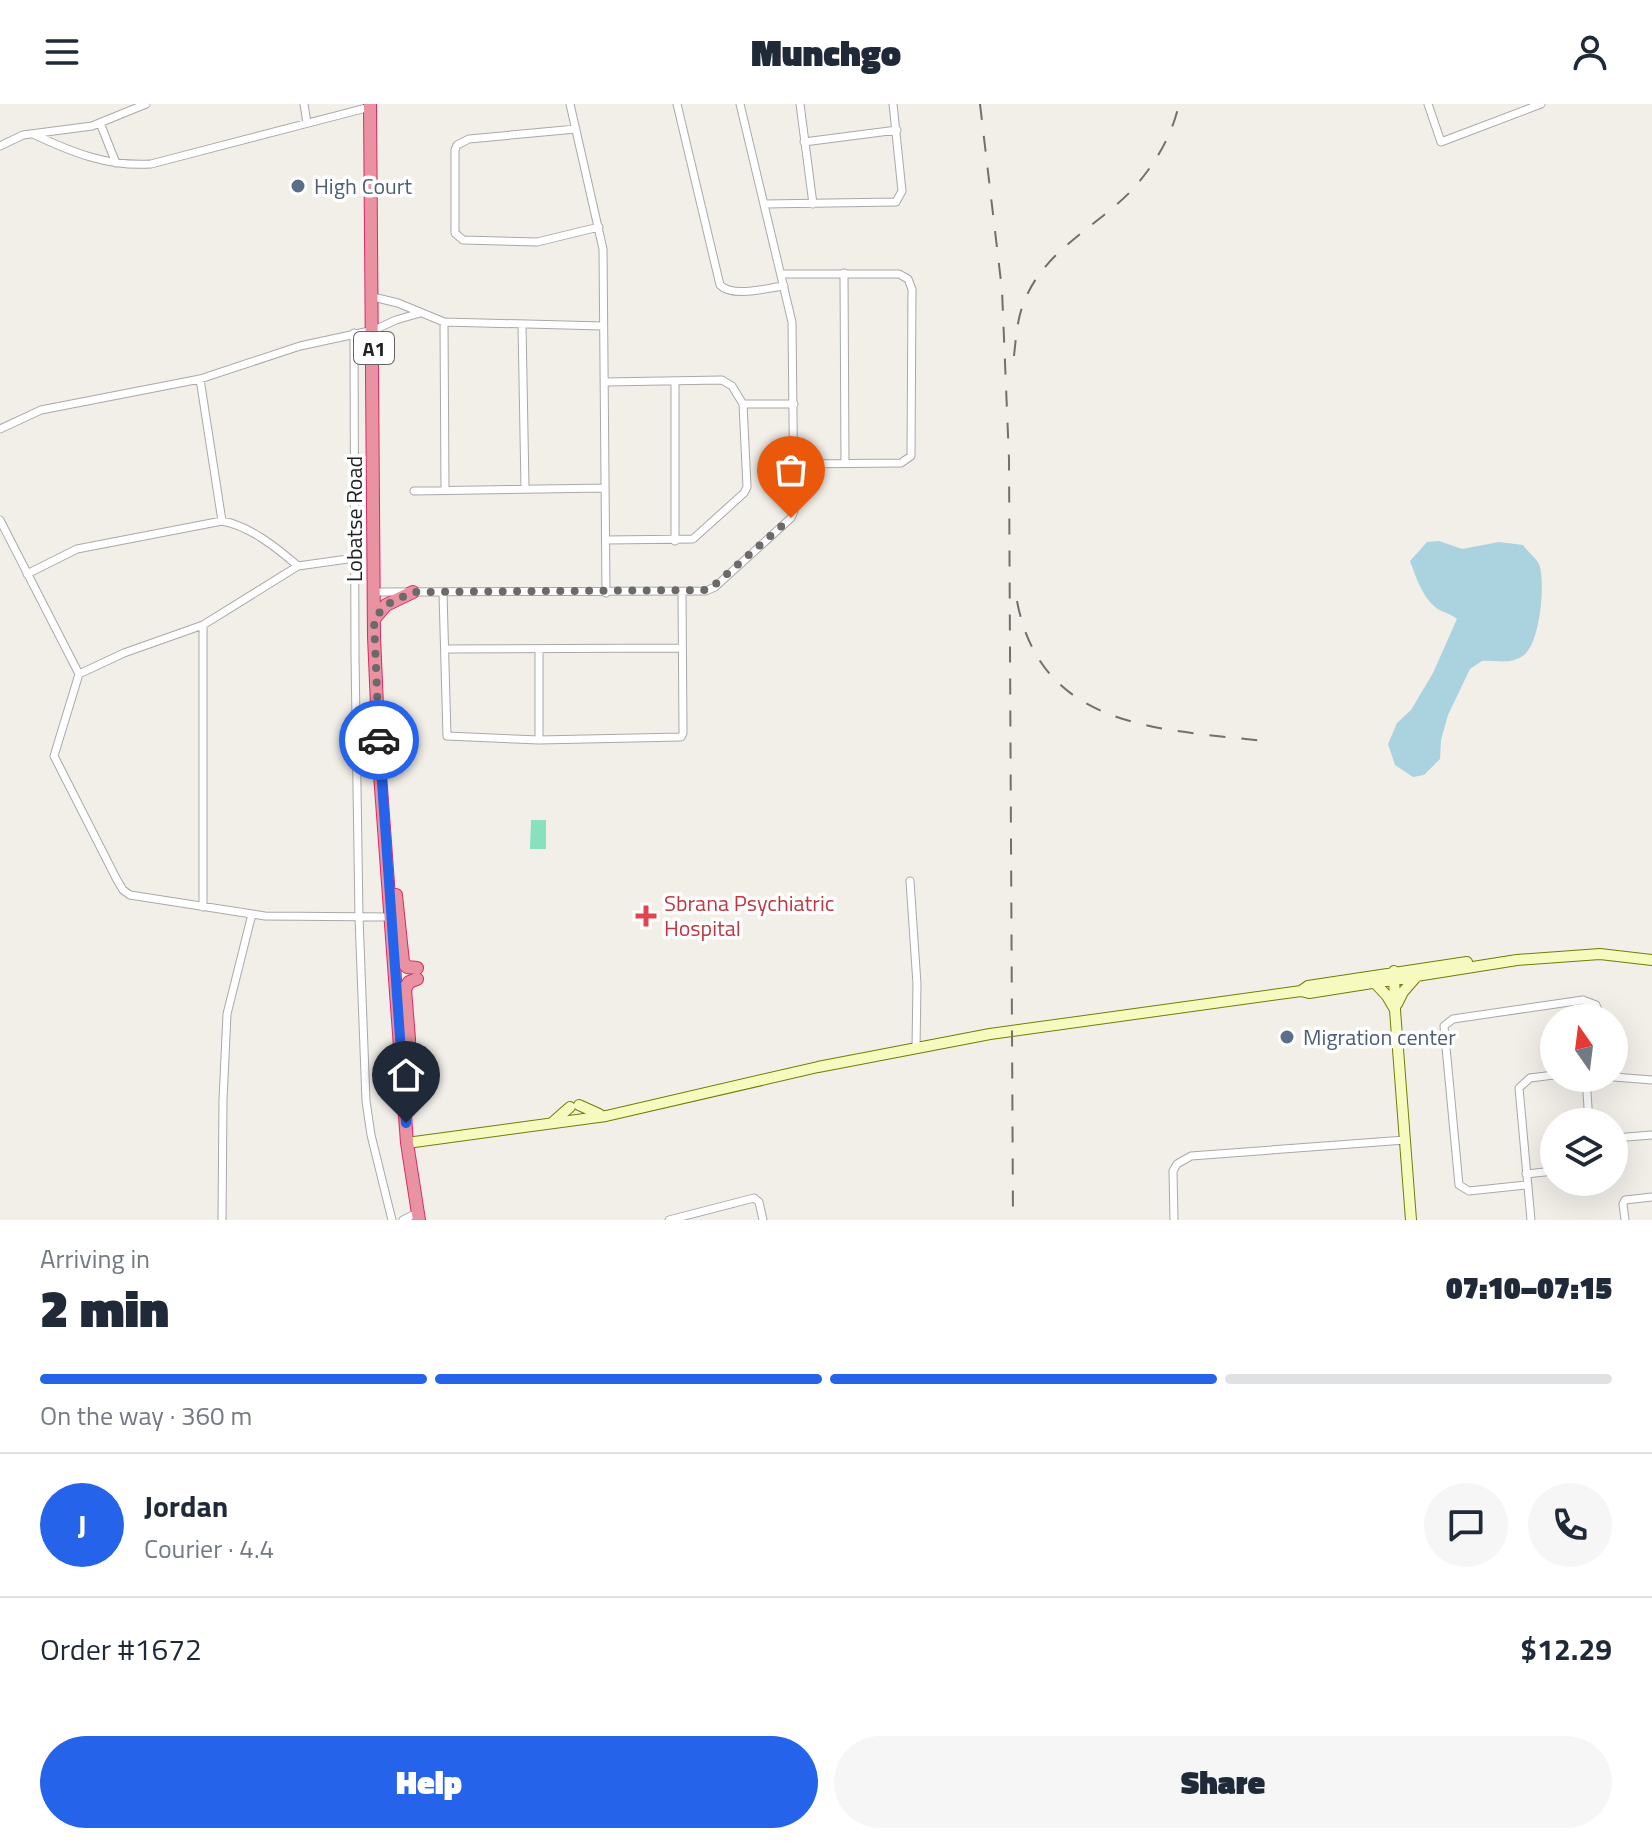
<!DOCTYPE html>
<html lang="en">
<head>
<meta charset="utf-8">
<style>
  :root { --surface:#fff; --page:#f6f6f7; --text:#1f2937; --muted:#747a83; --line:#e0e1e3; --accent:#2563eb }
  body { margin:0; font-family:"Titillium Web",sans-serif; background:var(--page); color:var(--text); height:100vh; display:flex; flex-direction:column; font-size:30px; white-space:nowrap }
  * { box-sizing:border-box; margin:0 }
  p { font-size:26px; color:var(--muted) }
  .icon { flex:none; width:44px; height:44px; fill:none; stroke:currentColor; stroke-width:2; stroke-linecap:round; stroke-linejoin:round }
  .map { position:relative; height:1116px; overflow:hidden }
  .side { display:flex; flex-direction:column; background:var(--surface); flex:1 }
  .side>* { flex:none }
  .needle { width:52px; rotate:346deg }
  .controls { position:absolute; left:1540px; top:900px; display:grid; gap:16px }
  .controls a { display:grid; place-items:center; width:88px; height:88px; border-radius:50%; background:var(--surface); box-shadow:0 8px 32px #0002; font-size:40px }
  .pin { position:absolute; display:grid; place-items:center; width:68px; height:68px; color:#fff; margin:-82px -34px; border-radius:50% 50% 50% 0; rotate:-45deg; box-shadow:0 0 8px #0007 }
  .pin .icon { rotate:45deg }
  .courier { position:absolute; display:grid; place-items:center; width:80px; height:80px; margin:-40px; border:6px solid #2563eb; border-radius:50%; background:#fff; color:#222; box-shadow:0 2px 10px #0007 }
  .head em { font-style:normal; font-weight:800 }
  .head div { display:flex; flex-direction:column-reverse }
  .head { display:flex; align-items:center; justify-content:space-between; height:136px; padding:0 40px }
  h1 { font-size:52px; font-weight:800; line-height:60px }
  .bar { display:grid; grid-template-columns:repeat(4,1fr); gap:12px 8px; align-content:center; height:96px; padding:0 40px }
  .bar i { height:10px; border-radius:6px; background:var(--line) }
  .bar .current { background:var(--accent) }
  .bar p { grid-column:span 4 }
  .line { display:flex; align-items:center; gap:20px; padding:0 40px; border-top:2px solid var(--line) }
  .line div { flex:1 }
  .round { display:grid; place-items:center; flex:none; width:84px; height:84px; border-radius:42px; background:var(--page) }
  .primary-button { display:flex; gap:16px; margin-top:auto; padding:16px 40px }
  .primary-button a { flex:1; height:92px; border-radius:48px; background:var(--accent); color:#fff; font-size:32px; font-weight:800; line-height:92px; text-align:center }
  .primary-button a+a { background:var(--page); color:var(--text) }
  header { display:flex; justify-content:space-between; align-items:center; height:104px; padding:0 40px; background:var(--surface); font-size:36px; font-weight:800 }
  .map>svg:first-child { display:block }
  .pitch { fill:#88e0be }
  .water { fill:#aad3df }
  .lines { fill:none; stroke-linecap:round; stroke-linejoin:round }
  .street-casing { stroke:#a9a9a9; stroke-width:9 }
  .secondary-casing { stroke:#707d05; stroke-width:12 }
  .highway-casing { stroke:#dc2a67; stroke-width:14 }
  .street { stroke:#fff; stroke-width:7 }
  .secondary { stroke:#f7fabf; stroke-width:10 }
  .highway { stroke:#e892a2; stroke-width:12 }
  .rail { stroke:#707070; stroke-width:2; stroke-dasharray:16 16; stroke-linecap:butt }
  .done { stroke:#6b6a68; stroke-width:8; stroke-dasharray:0 14.4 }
  .route { stroke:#2563eb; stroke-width:10 }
  .service-dot { fill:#5c6f8a; stroke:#fff; stroke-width:3 }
  .health-dot { fill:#e0444e; stroke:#fff; stroke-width:3 }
  .labels { text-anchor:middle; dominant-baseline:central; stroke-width:7; stroke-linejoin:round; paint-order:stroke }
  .shield { fill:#fff; stroke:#646464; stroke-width:2 }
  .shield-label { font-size:20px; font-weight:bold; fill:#222 }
  .service-label { font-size:22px; fill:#4e5e75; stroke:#fff; text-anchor:start }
  .street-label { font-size:22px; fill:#222; stroke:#fff }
  .health-label { font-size:22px; fill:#be3a42; stroke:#fff; text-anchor:start }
</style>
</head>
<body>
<header><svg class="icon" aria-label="menu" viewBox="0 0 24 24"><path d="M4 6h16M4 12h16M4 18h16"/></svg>Munchgo<svg class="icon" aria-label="person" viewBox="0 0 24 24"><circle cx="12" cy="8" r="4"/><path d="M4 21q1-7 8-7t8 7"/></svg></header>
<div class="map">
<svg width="1652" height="1116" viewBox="0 0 1652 1116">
  <rect width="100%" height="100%" fill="#f2efe9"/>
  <!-- pitch -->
  <path class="pitch" d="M531,716H546V745H530Z"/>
  <!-- water -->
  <path class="water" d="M1439,437L1462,445L1499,438L1523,441C1527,447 1536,454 1539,460C1546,478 1540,539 1524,551C1511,561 1497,556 1482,557L1470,565L1448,611L1441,636L1440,655L1424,671L1413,673L1395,661L1388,640L1397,619L1411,606L1433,569L1457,515C1450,509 1441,508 1435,503C1422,492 1416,473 1410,457L1427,438Z"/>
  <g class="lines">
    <!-- street casing -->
    <g class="street-casing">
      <path id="street" d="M304,0L307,19
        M570,0L603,145L606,489
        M677,0L720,181C733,194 766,184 784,182
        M800,0L813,100
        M1428,0L1441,38L1541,0
        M100,19L116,59
        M576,25L469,35L457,41L455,46V129L463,136L537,138L599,123
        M33,30C71,48 108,63 151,60L370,3
        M804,38L897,26
        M0,42L23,31L92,22L146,0
        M764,100L896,98L902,87L893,0
        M844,169L845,359
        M781,170H899L908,175L912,185L911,352L901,359L794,360
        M373,193L398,199L444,218L603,222
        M444,218L445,386
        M522,221L525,384
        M354,229L355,552L359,813L366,997L371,1031L392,1116
        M200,275L222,417
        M675,277V437
        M605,278L722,276L732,282L743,300L747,383L744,389L693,435L607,436
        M743,300H794
        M0,325L41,306L200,275L300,242L374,226L396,216L420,209
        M414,387L605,384
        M0,416L79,570
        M355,454L298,462L203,521L124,549L79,570L54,652L116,774L123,786L130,791L265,812L390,813
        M27,470L77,445L222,417C250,422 277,444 298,462
        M374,488L706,487L715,483L791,414L794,407L792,218L740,0
        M443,489L447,632L539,636L681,633L683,629L682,488
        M445,545L682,544
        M539,636V545
        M910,777L917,880L916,944
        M203,803V521
        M1614,973L1652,976
        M1586,974L1589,1018
        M1614,1034L1652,1031
        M1614,1061H1615
        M1526,1070L1554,1067
        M1526,1081L1469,1087L1459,1081L1444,922L1453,915L1583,896L1596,901L1601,914
        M222,1116L223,996L227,910L252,810
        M403,1116L417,1109
        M669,1116L754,1094L759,1098L763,1116
        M1174,1116L1173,1067L1177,1060L1191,1052L1405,1036
        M1531,1116L1519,984L1530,974L1554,971
        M1625,1116L1623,1100L1625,1096L1652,1093"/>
    </g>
    <!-- secondary casing -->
    <g class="secondary-casing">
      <path id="secondary" d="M1394,867L1395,906L1411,1116
        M1375,879L1387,892L1394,904
        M1301,887L1308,882L1467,858
        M1397,900L1403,888L1416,873
        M579,1001L599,1010
        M553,1018L570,1003
        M407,1039L606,1012L818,963L990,930L1301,887L1309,889L1517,856L1600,850L1652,856"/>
    </g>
    <!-- highway casing -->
    <g class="highway-casing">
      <path id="highway" d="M370,0L374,533L380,670L407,1039L419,1116
        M374,515L386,501L413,488
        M396,791L403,858L407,863L417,864
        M408,964L409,935L405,885L409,878L417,875"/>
    </g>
    <!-- street -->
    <use href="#street" class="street"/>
    <!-- secondary -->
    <use href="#secondary" class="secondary"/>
    <!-- highway -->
    <use href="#highway" class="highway"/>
    <!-- rail -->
    <path class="rail" d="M980,0L1002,186L1009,355L1013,1116
      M1014,252C1016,234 1017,215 1024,198C1044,146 1097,123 1133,85C1155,60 1172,32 1179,0
      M1017,497C1041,625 1159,625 1264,637"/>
  </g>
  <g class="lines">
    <!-- done -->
    <path class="done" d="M379,636L374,515L386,501L413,488L709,486L791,414"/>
    <!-- route -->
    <path class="route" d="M379,636L406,1019"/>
  </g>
  <!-- markers -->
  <g class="service-dot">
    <circle cx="298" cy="82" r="8"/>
    <circle cx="1287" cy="933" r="8"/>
  </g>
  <path class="health-dot" d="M642 800h8v8h8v8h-8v8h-8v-8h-8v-8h8z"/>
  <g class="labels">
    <!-- shield labels -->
    <rect class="shield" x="354" y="228" width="40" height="32" rx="6"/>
    <g class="shield-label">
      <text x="374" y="244">A1</text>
    </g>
    <!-- service labels -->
    <g class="service-label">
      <text x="314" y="82">High Court</text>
      <text x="1303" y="933">Migration center</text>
    </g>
    <!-- street labels -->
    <g class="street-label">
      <text transform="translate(354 415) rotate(-90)">Lobatse Road</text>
    </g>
    <!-- health labels -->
    <g class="health-label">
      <text x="664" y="799">Sbrana Psychiatric<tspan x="664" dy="25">Hospital</tspan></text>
    </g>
  </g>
</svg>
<div class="controls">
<a><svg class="needle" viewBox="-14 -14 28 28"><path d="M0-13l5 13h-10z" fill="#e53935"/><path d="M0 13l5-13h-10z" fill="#747a83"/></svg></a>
<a><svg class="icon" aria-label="layers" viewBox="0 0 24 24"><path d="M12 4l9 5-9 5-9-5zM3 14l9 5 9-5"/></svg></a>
</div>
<div class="pin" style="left:791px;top:414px;background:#ea580c"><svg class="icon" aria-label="bag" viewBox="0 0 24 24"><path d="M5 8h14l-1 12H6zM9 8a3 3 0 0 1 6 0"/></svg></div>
<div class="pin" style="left:406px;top:1019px;background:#1f2937"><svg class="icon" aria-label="home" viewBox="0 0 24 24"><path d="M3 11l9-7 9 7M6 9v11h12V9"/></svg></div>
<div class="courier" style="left:379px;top:636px"><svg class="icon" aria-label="car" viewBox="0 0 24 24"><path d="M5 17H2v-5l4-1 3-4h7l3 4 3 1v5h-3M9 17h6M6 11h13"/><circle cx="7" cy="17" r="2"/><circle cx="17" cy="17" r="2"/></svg></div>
</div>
<section class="side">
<div class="head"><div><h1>2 min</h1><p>Arriving in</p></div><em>07:10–07:15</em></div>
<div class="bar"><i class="current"></i><i class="current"></i><i class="current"></i><i></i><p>On the way · 360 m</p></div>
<div class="line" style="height:144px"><b class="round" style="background:var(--accent);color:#fff">J</b><div><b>Jordan</b><p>Courier · 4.4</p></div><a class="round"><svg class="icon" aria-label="chat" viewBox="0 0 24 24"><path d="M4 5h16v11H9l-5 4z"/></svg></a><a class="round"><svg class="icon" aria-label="phone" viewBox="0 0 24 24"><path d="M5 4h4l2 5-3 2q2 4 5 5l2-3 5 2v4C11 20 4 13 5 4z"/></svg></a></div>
<div class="line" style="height:104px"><div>Order #1672</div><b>$12.29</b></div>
<div class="primary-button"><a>Help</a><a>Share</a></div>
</section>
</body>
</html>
